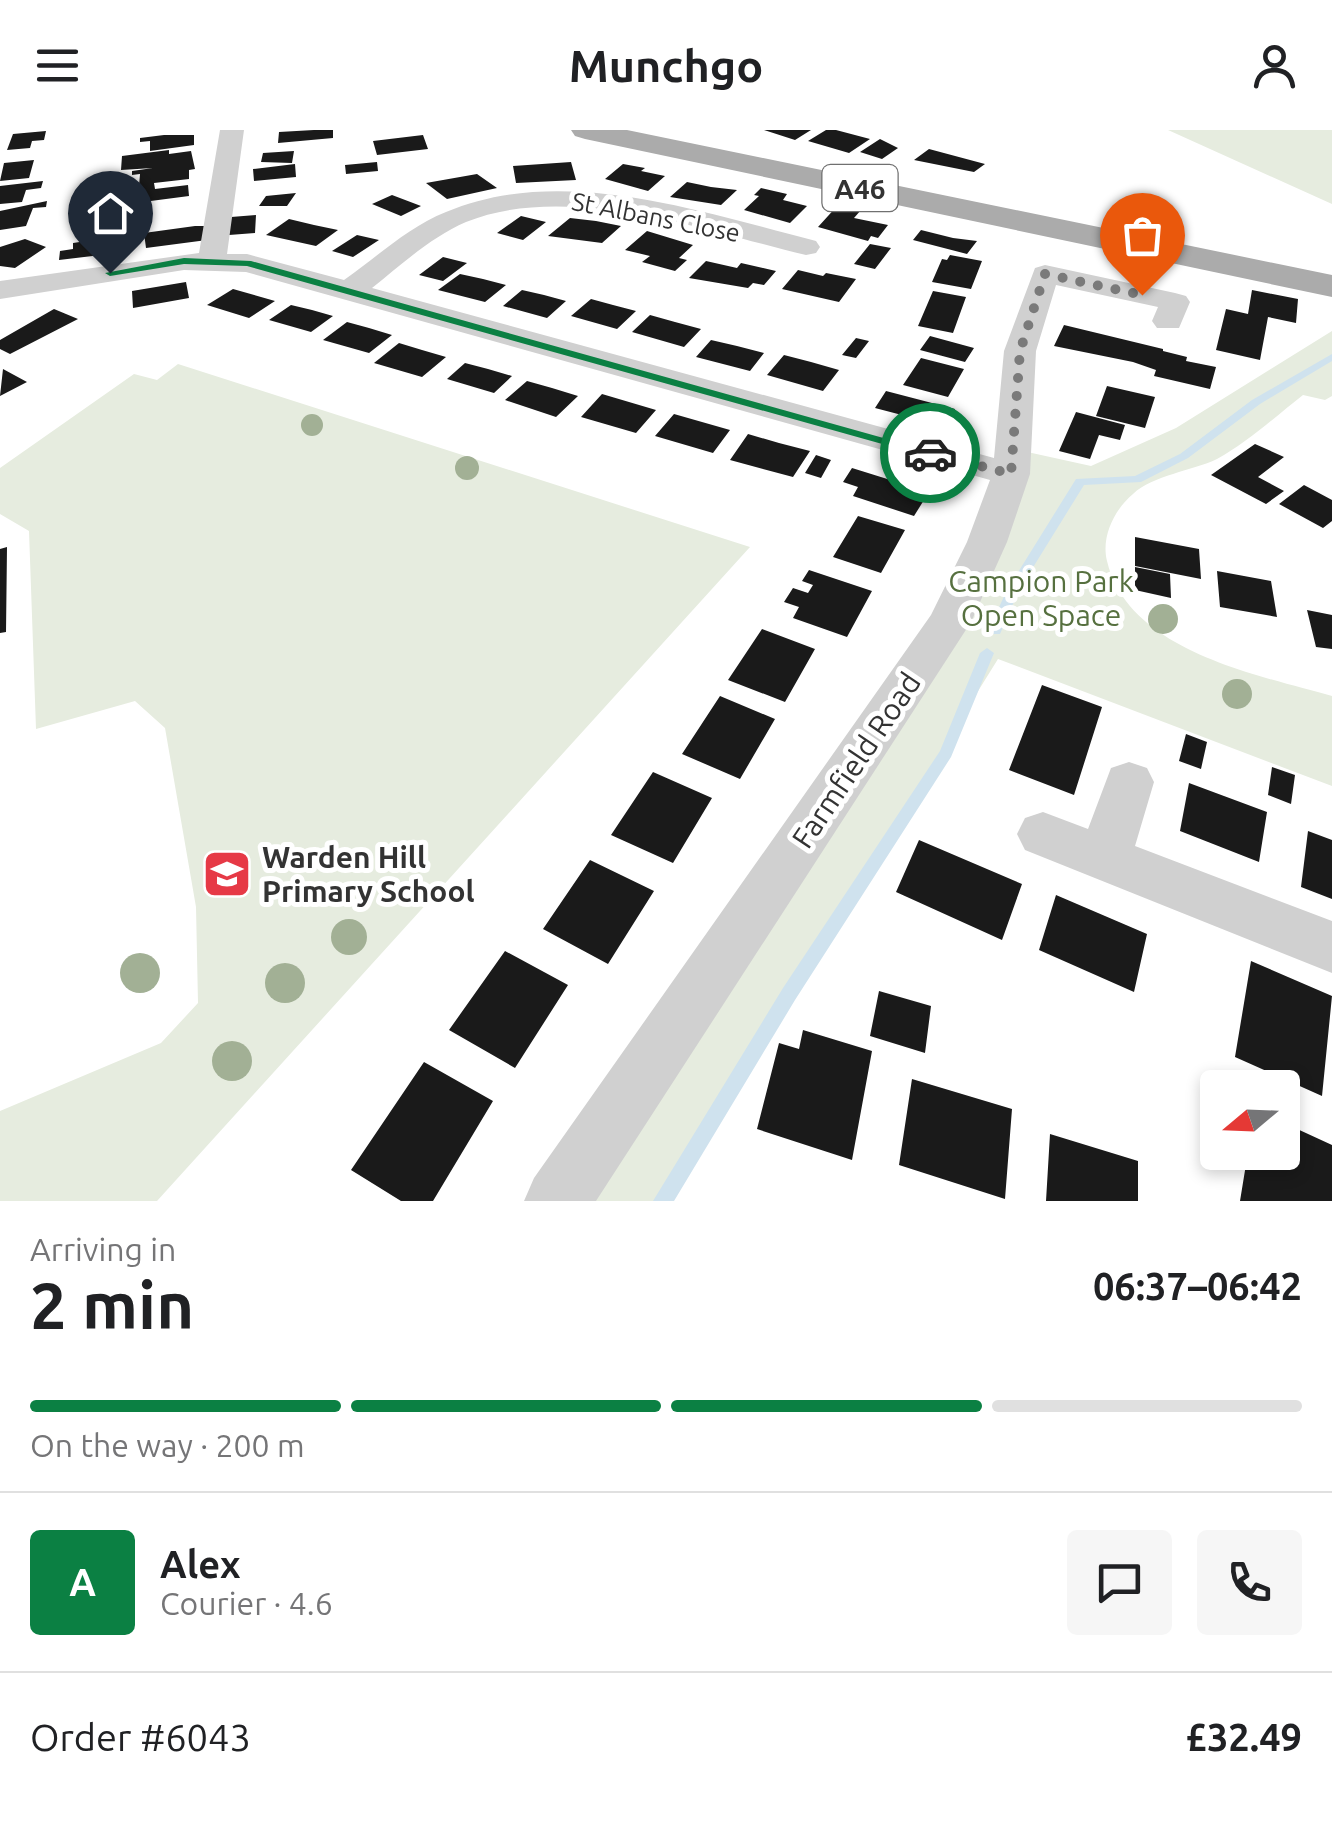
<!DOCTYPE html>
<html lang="en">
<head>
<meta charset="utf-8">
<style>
  :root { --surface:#fff; --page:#f6f6f6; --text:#202124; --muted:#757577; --line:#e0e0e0; --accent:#0b8043 }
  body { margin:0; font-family:Ubuntu,sans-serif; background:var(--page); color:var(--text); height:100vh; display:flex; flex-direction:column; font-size:38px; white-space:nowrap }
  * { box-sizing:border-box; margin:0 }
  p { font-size:32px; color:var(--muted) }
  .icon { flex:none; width:55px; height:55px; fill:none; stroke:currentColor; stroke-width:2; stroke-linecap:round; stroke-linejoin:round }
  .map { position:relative; height:1071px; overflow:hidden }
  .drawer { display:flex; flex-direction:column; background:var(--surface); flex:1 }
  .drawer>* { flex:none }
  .needle { width:65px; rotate:251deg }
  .controls { position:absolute; left:1200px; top:940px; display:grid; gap:20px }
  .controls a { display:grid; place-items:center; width:100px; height:100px; border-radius:10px; background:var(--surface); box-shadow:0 5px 15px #0003; font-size:50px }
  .pin { position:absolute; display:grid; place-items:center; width:85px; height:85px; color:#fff; margin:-102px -42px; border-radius:50% 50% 50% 0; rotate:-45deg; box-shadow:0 0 10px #0007 }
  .pin .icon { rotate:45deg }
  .courier { position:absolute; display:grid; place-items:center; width:100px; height:100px; margin:-50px; border:8px solid #0b8043; border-radius:50%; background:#fff; color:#222; box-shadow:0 2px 12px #0007 }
  .headline em { font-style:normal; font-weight:600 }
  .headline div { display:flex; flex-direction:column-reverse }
  .headline { display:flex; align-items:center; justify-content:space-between; height:170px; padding:0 30px }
  h1 { font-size:65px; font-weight:600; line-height:75px }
  .bar { display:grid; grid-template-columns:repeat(4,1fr); gap:15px 10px; align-content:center; height:120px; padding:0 30px }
  .bar i { height:12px; border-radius:8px; background:var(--line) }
  .bar .on { background:var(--accent) }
  .bar p { grid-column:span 4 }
  .line { display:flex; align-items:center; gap:25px; padding:0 30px; border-top:2px solid var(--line) }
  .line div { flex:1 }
  .round { display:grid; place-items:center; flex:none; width:105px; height:105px; border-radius:10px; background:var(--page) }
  header { display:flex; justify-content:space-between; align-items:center; height:130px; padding:0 30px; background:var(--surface); font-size:45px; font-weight:600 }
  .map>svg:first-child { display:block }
  .green { fill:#e6ecdf }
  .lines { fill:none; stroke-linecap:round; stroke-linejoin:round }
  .stream { fill:#cfe2ee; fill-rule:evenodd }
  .building { fill:#1a1a1a }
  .minor { fill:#d0d0d0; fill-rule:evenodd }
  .major { fill:#ababab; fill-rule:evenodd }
  .tree { fill:#a2b095 }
  .route { fill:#0b8043 }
  .done { stroke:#7a7a7a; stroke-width:10; stroke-dasharray:0 18 }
  .labels { text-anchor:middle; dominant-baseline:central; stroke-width:10; stroke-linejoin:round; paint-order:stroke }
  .far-street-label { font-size:25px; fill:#333; stroke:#fff }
  .shield { fill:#fff; stroke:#707070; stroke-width:2.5 }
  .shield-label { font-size:28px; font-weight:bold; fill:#333 }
  .park-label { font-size:30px; fill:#56703f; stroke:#fff }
  .street-label { font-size:30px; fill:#333; stroke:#fff }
  .poi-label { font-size:30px; font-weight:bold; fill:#333; stroke:#fff; text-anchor:start }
</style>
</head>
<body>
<header><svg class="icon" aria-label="menu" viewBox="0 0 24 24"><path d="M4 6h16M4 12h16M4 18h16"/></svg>Munchgo<svg class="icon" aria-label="person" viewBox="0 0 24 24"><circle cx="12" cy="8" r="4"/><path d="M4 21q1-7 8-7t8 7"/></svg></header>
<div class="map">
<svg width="1332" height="1071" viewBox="0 0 1332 1071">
  <rect width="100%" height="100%" fill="#fff"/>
  <!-- green -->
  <path class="green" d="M1168,0H1332V74Z
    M1332,201V266L1325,270L1303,265C1276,286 1247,313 1217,329C1192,341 1153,345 1133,364C1114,380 1101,407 1107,431C1128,521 1258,545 1332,566V656L998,529L674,1050L672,1071H581L876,623L1014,319L1091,336L1176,298Z
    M178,234L750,417L157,1071H0V981L161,913L198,873L196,777L165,598L135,571L36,599L29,401L0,384V338L134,244L157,250Z"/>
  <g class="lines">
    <!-- stream -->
    <path class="stream" d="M1332,224V231L1260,274L1188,328L1141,352L1084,355L1019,460L1000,504H990L988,501L1007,460L1076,349L1135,346L1180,324L1252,270Z
      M987,518L994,523L951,627L795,870L674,1071H653L783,858L940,621L980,523Z"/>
  </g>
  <!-- building -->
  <path class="building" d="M314,0H333V8L278,13L279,2Z
    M764,0H811L795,10Z
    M826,0H836L870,9L849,23L808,11Z
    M46,1L44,10L32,11L30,18L7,20L13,4Z
    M164,5H194V15L150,21V11L140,12V8Z
    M423,5L428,19L377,25L373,11Z
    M880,9L898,18L882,29L860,22Z
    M929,19L985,34L974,42L914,30Z
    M169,20V24L191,21L195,39L189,40V49L154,53L155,59L188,55L189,66L120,75L121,64L139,56L140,44L132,45V41L153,38L121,40L122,26Z
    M294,21L292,33L261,32L263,23Z
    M34,30L29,48L0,51L4,33Z
    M377,32L378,41L346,44L345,35Z
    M571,32L576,50L516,53L513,36Z
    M295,34L296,47L254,51L253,39Z
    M623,34L645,38L641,41L665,46L648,61L605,49Z
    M477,44L497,58L447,69L426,53Z
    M43,51L41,58L26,60L22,72L0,74V56Z
    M687,52L711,57L737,60L721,75L670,67Z
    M761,58L787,64L783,70L807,76L790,93L744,80L759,66L754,65Z
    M296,63L287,76H259L266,66Z
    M392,65L421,76L401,86L372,74Z
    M47,71L46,77L33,78L26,96L0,100V81Z
    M838,75L861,80L854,88L888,95L878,108L871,106L868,111L818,97Z
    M256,85L255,103L229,105L231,87Z
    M521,86L546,92L523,110L497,103Z
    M570,88L596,91L621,96L602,113L548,106Z
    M289,89L314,95L338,100L316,116L266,105Z
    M195,96H204L207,110L146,118L144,103Z
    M130,97L132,118L126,122L59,130L60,121L73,119V113L100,109V102Z
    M921,100L953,108L977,111L967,124L913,110Z
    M647,101L693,115L679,128L687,130L675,141L642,132L650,126L625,120Z
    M357,105L379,110L353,127L332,121Z
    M25,109L46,117L15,138L0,136V117Z
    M870,114L891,118L875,139L854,134Z
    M950,125L982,131L971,159L932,152L942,129L947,130Z
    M443,127L467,133L443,151L419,145Z
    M706,131L737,138L741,133L776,141L764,155L753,153L748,158L689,148Z
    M798,140L823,146L826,143L856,149L839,172L782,159Z
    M460,144L483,149L506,155L485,172L438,160Z
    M186,152L189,168L133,178L132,161Z
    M233,159L275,171L249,188L207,175Z
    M522,160L544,165L566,171L547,188L503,176Z
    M1252,160L1298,169L1296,193L1268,187L1260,230L1216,220L1226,179L1248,184Z
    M933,161L966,167L953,203L918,196Z
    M591,169L613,175L636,181L617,199L571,186Z
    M291,175L312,180L333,186L311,202L269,190Z
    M54,179L78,189L10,224L0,219V210Z
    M650,185L675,192L701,199L684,217L632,202Z
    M347,192L369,198L392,205L369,223L323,210Z
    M1064,195L1163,219V221L1187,227L1186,231L1216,237L1210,259L1154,246L1156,240L1133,232L1054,216Z
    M930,206L974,218L965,232L920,220Z
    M856,208L869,211L856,228L842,225Z
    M711,210L737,216L764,223L750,241L696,227Z
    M399,213L422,220L446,227L422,247L374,233Z
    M784,225L811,232L839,240L823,261L767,245Z
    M921,228L964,239L948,267L903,255Z
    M465,233L488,239L512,246L494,263L447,249Z
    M3,239L27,252L0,266Z
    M527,251L552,258L578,266L556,287L505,270Z
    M1107,256L1155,267L1145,298L1096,286Z
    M886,261L955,279L949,290L925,283L921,290L875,278Z
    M602,264L656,280L636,303L581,287Z
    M1076,282L1125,295L1120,310L1099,305L1090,329L1059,321Z
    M674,284L730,300L713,323L655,306Z
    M748,304L779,313L810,321L793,347L730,330Z
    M1255,314L1284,327L1258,347L1284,361L1266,374L1211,345Z
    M816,325L831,330L821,348L805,343Z
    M852,338L929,362L914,386L853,366L858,357L843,352Z
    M1304,355L1332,370V391L1323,398L1279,374Z
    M858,386L905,400L881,443L833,427Z
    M1135,407L1199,419L1201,449L1135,436Z
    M7,417L6,502L0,503V419Z
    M1135,437L1170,444L1171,468L1135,460Z
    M809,440L872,461L847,507L793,488L799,477L784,472L793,458L808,463L813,455L802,451Z
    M1217,441L1271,451L1277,487L1220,477Z
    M1307,480L1332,485V519L1316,517Z
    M762,499L815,519L785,572L728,550Z
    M1042,555L1102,577L1074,665L1009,640Z
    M720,566L775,589L740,649L682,624Z
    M1186,604L1207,612L1201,639L1179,631Z
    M1272,637L1295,645L1291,674L1268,665Z
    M653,642L712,668L673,733L611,705Z
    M1189,653L1267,682L1259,732L1180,701Z
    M1308,701L1332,710V769L1301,757Z
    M919,710L1022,754L1002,810L896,762Z
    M590,730L654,761L608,834L543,799Z
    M1056,765L1147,804L1134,862L1039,820Z
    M505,821L568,855L515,938L449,900Z
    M1251,831L1332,866L1322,966L1235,927Z
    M879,861L931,876L925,923L870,906Z
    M803,900L872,921L852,1030L757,999L779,913L799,919Z
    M424,932L493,971L433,1071H401L351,1040Z
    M912,949L1012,979L1005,1069L899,1035Z
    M1282,992L1332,1015V1071H1240L1248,1022H1282Z
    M1050,1004L1138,1031V1071H1046Z"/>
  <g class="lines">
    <!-- minor -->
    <path class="minor" d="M220,0H244L227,124H247L344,150C377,127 408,97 446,82C562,33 701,82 816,111L820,117L816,123L806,125C706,101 567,51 466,92C431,107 401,135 372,158L994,328L1004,221L1035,138L1045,135L1175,163L1186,166L1190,172L1179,198H1157L1152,191L1158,177L1056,155L1036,221L1030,344L1007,412L971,492L596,1071H524L534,1048L931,485L967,412L990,350L246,142L184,140L0,169V151L199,123Z
      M1129,632L1147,638L1154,652L1135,716L1332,791V843L1025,720L1017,704L1025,688L1043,682L1088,699L1111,638Z"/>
    <!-- major -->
    <path class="major" d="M571,0H627L1332,145V167L585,9L575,6Z"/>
  </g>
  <!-- trees -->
  <g class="tree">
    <circle cx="312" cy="295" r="11"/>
    <circle cx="467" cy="338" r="12"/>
    <circle cx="1163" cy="489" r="15"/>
    <circle cx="1237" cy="564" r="15"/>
    <circle cx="349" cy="807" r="18"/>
    <circle cx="140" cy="843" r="20"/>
    <circle cx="285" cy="853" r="20"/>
    <circle cx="232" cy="931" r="20"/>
  </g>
  <!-- route -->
  <path class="route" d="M184,128L251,131L937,323L925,326L247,136L184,134L110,146L105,143Z"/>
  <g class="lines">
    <!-- done -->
    <path class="done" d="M930,323L1011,344L1020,221L1045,144L1142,165"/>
  </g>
  <!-- icons -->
  <defs>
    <g id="school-square" transform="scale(2.5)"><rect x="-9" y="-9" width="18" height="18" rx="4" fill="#e63946" stroke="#fff"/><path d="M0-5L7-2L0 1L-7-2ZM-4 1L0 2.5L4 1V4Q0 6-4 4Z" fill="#fff"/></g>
  </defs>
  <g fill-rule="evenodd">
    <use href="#school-square" x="227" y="744"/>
  </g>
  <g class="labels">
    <!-- far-street labels -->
    <g class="far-street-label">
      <text transform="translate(656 87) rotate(11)">St Albans Close</text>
    </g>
    <!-- shield labels -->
    <rect class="shield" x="822.5" y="35" width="75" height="46" rx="8"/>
    <g class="shield-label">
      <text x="860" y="58">A46</text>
    </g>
    <!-- park labels -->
    <g class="park-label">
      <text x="1041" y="451">Campion Park<tspan x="1041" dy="34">Open Space</tspan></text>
    </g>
    <!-- street labels -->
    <g class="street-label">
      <text transform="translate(856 630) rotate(-56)">Farmfield Road</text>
    </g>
    <!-- poi labels -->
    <g class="poi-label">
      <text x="262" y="727">Warden Hill<tspan x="262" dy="34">Primary School</tspan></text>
    </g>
  </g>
</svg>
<div class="controls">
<a><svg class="needle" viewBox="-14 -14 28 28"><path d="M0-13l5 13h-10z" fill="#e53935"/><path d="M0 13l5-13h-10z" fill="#757577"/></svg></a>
</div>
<div class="pin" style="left:1142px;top:165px;background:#ea580c"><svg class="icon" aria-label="bag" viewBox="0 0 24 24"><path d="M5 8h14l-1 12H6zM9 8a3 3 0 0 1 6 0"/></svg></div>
<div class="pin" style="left:110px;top:143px;background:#1f2937"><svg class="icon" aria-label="home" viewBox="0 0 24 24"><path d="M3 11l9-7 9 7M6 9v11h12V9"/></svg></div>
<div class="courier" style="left:930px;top:323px"><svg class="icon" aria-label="car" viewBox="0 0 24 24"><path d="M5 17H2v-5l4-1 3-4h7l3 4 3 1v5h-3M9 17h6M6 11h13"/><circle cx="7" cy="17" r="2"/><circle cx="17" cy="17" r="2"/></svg></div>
</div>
<section class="drawer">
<div class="headline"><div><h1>2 min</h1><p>Arriving in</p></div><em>06:37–06:42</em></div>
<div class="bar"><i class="on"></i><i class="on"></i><i class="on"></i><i></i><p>On the way · 200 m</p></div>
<div class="line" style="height:180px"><b class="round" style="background:var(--accent);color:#fff">A</b><div><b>Alex</b><p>Courier · 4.6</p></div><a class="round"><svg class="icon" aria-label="chat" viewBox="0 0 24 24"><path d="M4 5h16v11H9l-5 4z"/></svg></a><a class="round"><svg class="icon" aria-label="phone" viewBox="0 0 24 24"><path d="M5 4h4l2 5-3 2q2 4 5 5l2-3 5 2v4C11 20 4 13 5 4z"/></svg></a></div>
<div class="line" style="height:130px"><div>Order #6043</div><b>£32.49</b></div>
</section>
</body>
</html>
